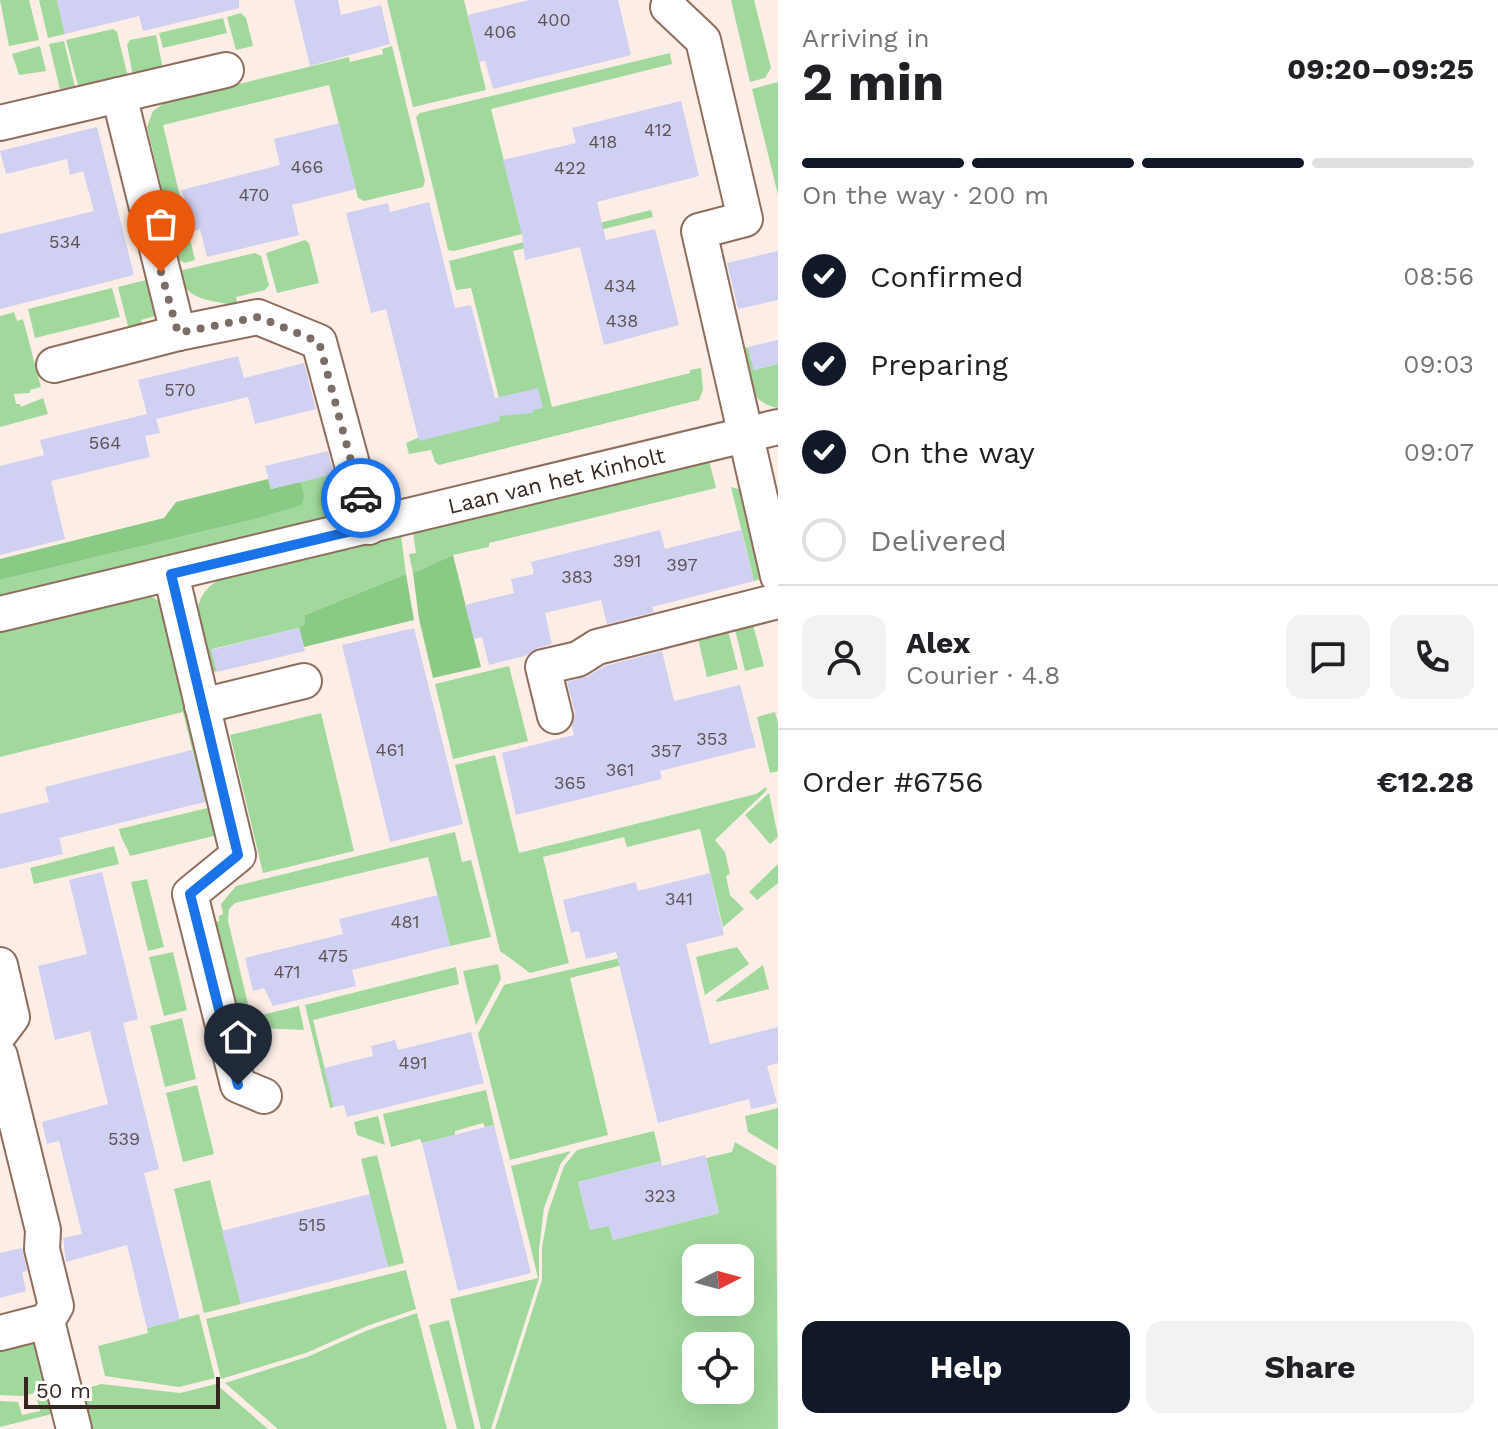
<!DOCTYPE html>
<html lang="en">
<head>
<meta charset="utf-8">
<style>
  :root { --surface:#fff; --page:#f2f2f2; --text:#202124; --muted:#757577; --line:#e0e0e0; --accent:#111827 }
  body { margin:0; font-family:"Work Sans",sans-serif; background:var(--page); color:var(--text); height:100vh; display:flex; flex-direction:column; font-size:30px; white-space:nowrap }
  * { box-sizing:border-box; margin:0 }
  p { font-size:26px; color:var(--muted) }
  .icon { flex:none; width:44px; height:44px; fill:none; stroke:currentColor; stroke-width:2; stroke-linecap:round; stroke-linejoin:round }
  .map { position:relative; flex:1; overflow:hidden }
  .details { display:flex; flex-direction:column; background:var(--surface); width:720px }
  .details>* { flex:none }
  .needle { width:52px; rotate:84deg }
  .fabs { position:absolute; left:682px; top:1244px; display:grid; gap:16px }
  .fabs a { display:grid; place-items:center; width:72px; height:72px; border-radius:16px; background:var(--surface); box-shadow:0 8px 32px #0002; font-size:40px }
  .scale { position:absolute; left:24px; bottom:20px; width:196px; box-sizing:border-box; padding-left:8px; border:4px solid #352720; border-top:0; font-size:22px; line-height:28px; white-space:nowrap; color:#352720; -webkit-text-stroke:6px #fff; paint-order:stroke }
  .pin { position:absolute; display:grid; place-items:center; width:68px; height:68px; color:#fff; margin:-82px -34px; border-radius:50% 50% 50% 0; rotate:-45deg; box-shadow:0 0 8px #0007 }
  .pin .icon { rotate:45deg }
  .courier { position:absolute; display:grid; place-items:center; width:80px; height:80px; margin:-40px; border:6px solid #1a73e8; border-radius:50%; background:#fff; color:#222; box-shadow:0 2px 10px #0007 }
  .summary em { font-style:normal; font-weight:700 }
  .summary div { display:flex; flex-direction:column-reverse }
  .summary { display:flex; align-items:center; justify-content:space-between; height:136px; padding:0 24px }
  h1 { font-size:52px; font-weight:700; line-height:60px }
  .bar { display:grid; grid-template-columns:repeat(4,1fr); gap:12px 8px; align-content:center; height:96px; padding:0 24px }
  .bar i { height:10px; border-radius:6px; background:var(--line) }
  .bar .selected { background:var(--accent) }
  .bar p { grid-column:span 4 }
  .line { display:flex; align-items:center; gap:20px; padding:0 24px; border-top:2px solid var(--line) }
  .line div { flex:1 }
  .round { display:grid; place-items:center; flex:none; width:84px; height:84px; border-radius:16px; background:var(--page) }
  ol { padding:0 24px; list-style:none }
  li { display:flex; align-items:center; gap:24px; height:88px }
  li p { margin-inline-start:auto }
  li .icon { padding:8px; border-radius:50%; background:var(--accent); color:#fff; stroke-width:4 }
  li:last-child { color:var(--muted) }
  li i { width:44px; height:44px; border:4px solid var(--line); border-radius:50% }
  .primary-button { display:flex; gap:16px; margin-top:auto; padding:16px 24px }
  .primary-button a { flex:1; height:92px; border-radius:16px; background:var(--accent); color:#fff; font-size:32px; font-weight:700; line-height:92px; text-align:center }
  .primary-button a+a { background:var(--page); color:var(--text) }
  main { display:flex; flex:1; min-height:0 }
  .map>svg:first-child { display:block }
  .green { fill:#a1d99d; fill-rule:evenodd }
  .forest { fill:#89ca85 }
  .building { fill:#d0d0f2 }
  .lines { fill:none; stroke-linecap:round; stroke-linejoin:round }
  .minor-casing { stroke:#8e6d5d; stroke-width:38 }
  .minor { stroke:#fff; stroke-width:34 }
  .done { stroke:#7b6c65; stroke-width:8; stroke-dasharray:0 14.4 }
  .route { stroke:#1a73e8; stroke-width:10 }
  .labels { text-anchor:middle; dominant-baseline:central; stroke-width:7; stroke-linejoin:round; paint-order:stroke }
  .number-label { font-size:18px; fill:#5c5154 }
  .street-label { font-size:22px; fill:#352720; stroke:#fff }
</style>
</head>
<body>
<main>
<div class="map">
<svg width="778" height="1429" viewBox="0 0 778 1429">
  <rect width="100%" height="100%" fill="#fcede6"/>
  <!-- green -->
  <path class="green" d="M0,0H29L39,40L9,46Z
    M39,0H57L65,34L48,38Z
    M387,0H464L486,90L413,107Z
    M731,0H754L771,68L765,78L750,82Z
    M241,13L246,18L253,46L236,50L227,17Z
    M223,18L227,33L163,48L159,33Z
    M113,29L117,32L128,77L79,89L66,40Z
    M156,35L163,69L133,76L127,45L130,40Z
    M64,41L75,87L60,89L49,44Z
    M40,46L46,71L19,75L12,54Z
    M392,46L425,181L423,187L364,201L358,198L329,85L163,125L195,260L185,263L179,260L147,127L153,111L166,102L349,57L350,62L383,54L382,49Z
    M670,53L672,64L491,109L522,234L454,251L448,250L416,117L420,113Z
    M778,82V195L752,89Z
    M651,210L653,217L513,251L552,407L690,373V370L701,368L703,390L699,400L439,465L435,462L431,450L409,454L406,443L500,402L471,288L456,290L449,261Z
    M305,240L309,243L319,283L277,293L266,253Z
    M255,253L261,256L269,285L265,290L236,297L238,306C207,299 191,303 174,272Z
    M154,278L160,299L152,301L155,316L141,320L144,331L130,334L118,287Z
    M112,288L120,317L35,338L28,309Z
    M14,312L17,321L23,319L41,387L30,390V393L14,394L16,404H20L21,407L43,398L48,414L0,427V316Z
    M748,347L754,370L778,364V408C745,401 748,376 742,349Z
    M333,449L345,498L331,517L0,603V580L247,521L300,482L335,473L330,450Z
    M709,460L716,488L489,543V547L453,555L413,573L409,554L416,553L413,532Z
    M731,487L742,490L763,578L754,581Z
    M401,536L406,574L305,615L304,626L299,628L212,649L217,671L208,674C201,640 182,600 220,579Z
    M149,595L163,604L217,799L205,802L183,712L0,757V625Z
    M751,617L764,666L745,671L733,621Z
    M726,623L738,669L707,677L696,630Z
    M509,666L528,741L453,759L435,684Z
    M775,712L778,723V771L770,773L757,717Z
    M321,713L354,851L263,873L230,735Z
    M495,755L519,853L756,794L766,787L767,790L715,840L725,852L730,874L726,876L730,895L744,909L723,927L700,829L627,847L624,837L543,857L569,963L530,973L500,951L455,765Z
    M769,793L778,837L770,844L745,815Z
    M212,807L218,835L130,856C127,846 121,840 119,829Z
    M455,832L462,862L471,860L491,937L450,946L428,857L235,903L229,909L228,921L250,1012L237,1015L215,922L219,921V916L223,914L221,904L236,886Z
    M114,846L119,864L34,884L30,868Z
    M778,864V883L757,900L749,892Z
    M147,879L164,947L148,951L131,882Z
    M737,947L749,964L705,995L696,957Z
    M173,952L187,1010L164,1016L149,957Z
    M633,955L635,962L570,978L608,1135L510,1160L478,1034L504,985Z
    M498,964L501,979L476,1025L463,971Z
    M763,965L769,989L717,1002L716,1000Z
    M456,967L459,984L313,1020L334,1107L330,1108L305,1005Z
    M299,1006L304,1030L261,1028L260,1025L251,1027L249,1021L244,1022V1019Z
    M182,1018L196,1079L165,1087L150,1026Z
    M197,1085L214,1154L183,1162L166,1093Z
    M486,1090L494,1125L485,1127L483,1123L455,1131V1135L422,1143L420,1139L391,1147L383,1114Z
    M778,1108V1150L748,1132L745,1116Z
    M378,1116L385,1145L357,1135L354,1122Z
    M654,1131L661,1161L578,1182L590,1230L609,1225L613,1240L719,1213L706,1158L732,1152L735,1142L776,1166L778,1429H495L542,1280V1248L548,1213L564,1166L577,1150ZM696,1258H740V1302H696ZM696,1346H740V1390H696Z
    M571,1151L561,1163L544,1208L539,1249V1278L491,1429H481L450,1299L538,1278L511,1166Z
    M377,1155L404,1263L388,1267L361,1159Z
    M210,1180L241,1304L204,1313L174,1189Z
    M406,1270L416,1309L367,1326L306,1353L221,1379L206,1319Z
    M417,1313L447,1429H278L225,1383L307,1357L368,1330Z
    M199,1314L215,1378L179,1387L105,1376L98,1346L148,1333L147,1328Z
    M449,1320L475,1429H457L429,1325Z
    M41,1330L55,1389L21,1396L0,1395V1340Z
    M101,1384L180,1393L216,1384L268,1429H87L77,1391Z
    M57,1393L56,1413L0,1427V1401L18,1402L22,1415L40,1411L37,1399Z"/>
  <!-- forest -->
  <path class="forest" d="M268,479L271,489L300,482L304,495L302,505L247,521L0,580V559L164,518L176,502Z
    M453,555L481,667L433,678L419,619L413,573Z
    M406,574L414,620L304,647L299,628L304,625L305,615Z"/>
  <!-- building -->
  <path class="building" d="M57,0H239V8L143,31L139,16L65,34Z
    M294,0H338L341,15L381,5L390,44L310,66Z
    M529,0H618L631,55L493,89L485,61L479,62L468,15Z
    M681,101L699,176L597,202L606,240L655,229L679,325L604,345L580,247L525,260L522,234L503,160L576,143L572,128Z
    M339,123L356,189L292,205L299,235L207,257L200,229L192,231L182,190L280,165L274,139Z
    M97,127L134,275L0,309V234L94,211L83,171L70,175L67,159L6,174L0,151Z
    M429,202L455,308L471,305L495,398L538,388L543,408L533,410V413L499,416L500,421L419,441L386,309L371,313L346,213L388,203L390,212Z
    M778,251V300L738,309L727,263Z
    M778,340V364L754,370L748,347Z
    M238,356L244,378L304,363L316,409L255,424L248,397L156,419L160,433L145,436L150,457L51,481L65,539L0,555V466L44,455L40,440L147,414L138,380Z
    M328,451L334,474L271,489L265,466Z
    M660,530L665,549L741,530L754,581L652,607L654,612L607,624L601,600L545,613L552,644L538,648L528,655L489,665L482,637L474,639L465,605L514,593L511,579L534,574L531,562Z
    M299,628L305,651L217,672L211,650Z
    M414,628L463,824L390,842L342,645Z
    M662,651L674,701L740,685L756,747L660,771L662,779L516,815L502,753L574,735L572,726L575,712L567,682L588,676L605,666Z
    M192,750L205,802L59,838L63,854L0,869V814L49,802L45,787Z
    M102,872L138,1019L123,1023L159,1169L144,1173L180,1320L147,1328L127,1245L66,1262L63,1238L82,1234L59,1141L47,1144L42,1122L108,1104L90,1031L55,1040L38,966L87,954L69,880Z
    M710,873L724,935L686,944L710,1044L778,1027V1063L767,1066L777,1103L751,1109L749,1099L658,1123L616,952L586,959L579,931L571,933L563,900L636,882L638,891Z
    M438,895L450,946L352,970L356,986L273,1006L264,988L253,991L245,958L343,934L339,919Z
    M471,1032L484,1083L347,1117L344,1105L334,1107L324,1068L373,1056L371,1046L395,1040L398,1050Z
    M494,1125L531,1273L458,1291L422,1143Z
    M705,1155L719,1213L613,1240L609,1226L590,1230L578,1182L661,1161L662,1166Z
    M370,1194L388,1267L241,1304L222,1231Z
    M22,1248L27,1271L22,1272L26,1291L0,1298V1253Z"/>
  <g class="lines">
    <!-- minor casing -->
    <g class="minor-casing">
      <g id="minor">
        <path d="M668,7L703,40L745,219L699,231L778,576"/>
        <path d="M226,70L119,95L178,333L258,317L319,342L369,527"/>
        <path d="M0,123L119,95"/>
        <path d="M54,365L178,333"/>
        <path d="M171,574L238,855L190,894L238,1085L264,1096"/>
        <path id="s1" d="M0,614L778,427"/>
        <path d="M202,706L304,681"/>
        <path d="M555,716L543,667L578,659L597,647L778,601"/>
        <path d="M0,965L12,1017L0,1033"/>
        <path d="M0,1056L43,1230L42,1249L56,1306L47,1321L0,1333"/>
        <path d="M47,1321L74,1429"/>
      </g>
    </g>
    <!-- minor -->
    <use href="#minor" class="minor"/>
  </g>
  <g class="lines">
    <!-- done -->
    <path class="done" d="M161,272L178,333L258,317L319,342L361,498"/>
    <!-- route -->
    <path class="route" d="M238,1085L190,894L238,855L171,574L369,527L361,498"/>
  </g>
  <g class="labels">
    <!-- number labels -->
    <g class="number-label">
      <text x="554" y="19">400</text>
      <text x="500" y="31">406</text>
      <text x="658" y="129">412</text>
      <text x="603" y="141">418</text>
      <text x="307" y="166">466</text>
      <text x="570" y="167">422</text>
      <text x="254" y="194">470</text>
      <text x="65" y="241">534</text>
      <text x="620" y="285">434</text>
      <text x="622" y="320">438</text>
      <text x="180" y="389">570</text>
      <text x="105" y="442">564</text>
      <text x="627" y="560">391</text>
      <text x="682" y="564">397</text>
      <text x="577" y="576">383</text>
      <text x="712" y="738">353</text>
      <text x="390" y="749">461</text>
      <text x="666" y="750">357</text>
      <text x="620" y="769">361</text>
      <text x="570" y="782">365</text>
      <text x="679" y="898">341</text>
      <text x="405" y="921">481</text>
      <text x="333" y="955">475</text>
      <text x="287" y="971">471</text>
      <text x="413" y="1062">491</text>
      <text x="124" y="1138">539</text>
      <text x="660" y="1195">323</text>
      <text x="312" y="1224">515</text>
    </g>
    <!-- street labels -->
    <g class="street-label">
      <text stroke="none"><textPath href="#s1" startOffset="572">Laan van het Kinholt</textPath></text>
    </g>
  </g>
</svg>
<div class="fabs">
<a><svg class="needle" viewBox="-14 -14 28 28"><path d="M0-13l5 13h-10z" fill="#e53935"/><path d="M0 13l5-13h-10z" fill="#757577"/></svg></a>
<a><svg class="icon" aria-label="locate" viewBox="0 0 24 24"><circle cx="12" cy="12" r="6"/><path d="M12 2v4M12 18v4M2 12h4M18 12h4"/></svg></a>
</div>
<div class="scale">50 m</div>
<div class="pin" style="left:161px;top:272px;background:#ea580c"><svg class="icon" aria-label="bag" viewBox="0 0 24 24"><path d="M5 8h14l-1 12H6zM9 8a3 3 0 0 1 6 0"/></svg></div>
<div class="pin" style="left:238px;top:1085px;background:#1f2937"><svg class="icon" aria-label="home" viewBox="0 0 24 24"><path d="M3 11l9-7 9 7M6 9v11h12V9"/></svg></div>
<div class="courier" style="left:361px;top:498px"><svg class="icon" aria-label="car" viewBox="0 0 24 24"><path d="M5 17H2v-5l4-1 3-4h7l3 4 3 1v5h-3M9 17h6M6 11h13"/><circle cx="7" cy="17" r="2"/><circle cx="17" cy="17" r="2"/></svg></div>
</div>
<section class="details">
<div class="summary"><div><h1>2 min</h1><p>Arriving in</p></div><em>09:20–09:25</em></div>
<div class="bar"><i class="selected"></i><i class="selected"></i><i class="selected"></i><i></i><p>On the way · 200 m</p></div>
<ol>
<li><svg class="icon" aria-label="check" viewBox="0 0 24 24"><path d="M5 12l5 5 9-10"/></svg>Confirmed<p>08:56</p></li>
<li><svg class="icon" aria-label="check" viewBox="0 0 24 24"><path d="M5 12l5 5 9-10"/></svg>Preparing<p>09:03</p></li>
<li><svg class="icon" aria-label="check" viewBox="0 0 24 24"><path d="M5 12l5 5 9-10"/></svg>On the way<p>09:07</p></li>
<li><i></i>Delivered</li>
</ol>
<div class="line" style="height:144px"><a class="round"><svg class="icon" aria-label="person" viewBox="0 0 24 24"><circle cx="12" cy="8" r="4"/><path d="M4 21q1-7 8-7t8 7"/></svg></a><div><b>Alex</b><p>Courier · 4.8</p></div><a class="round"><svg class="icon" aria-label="chat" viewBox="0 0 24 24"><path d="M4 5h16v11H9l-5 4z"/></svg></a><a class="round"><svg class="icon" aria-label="phone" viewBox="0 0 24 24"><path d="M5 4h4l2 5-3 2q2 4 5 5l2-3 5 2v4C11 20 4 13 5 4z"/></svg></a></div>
<div class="line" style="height:104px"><div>Order #6756</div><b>€12.28</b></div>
<div class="primary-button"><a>Help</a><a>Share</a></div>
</section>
</main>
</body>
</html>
